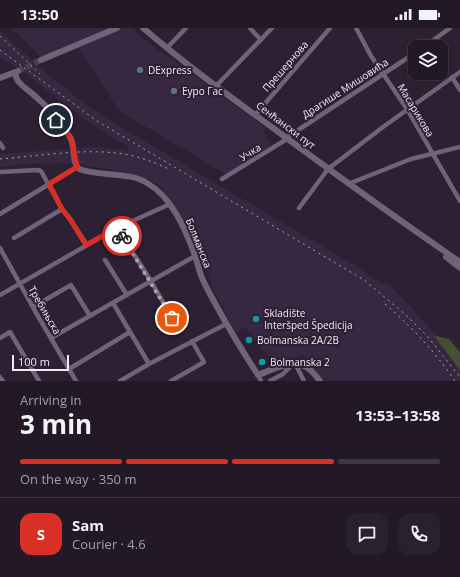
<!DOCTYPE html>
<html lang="en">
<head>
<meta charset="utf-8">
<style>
  :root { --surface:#221826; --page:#2a212e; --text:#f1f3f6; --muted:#a2a0a7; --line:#3f3743; --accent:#d93025 }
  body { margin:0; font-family:"Open Sans",sans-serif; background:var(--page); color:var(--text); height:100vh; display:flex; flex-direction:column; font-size:15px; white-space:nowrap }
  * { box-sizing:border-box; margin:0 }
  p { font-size:13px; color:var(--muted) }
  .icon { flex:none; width:22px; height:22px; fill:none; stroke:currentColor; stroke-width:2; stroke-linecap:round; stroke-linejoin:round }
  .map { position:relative; height:353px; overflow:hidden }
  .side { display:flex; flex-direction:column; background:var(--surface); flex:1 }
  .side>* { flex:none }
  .buttons { position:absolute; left:408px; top:12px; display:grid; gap:8px }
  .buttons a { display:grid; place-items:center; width:40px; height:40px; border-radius:8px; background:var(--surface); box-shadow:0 2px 6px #0003,0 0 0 1px var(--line); font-size:20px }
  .scale { position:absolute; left:12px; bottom:10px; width:57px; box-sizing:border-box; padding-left:4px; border:2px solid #f2e9f6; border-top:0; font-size:11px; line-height:14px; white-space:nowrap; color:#f2e9f6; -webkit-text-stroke:3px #2d2032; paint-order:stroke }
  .pin { position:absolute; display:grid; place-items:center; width:34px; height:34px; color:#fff; margin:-17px; border:2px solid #fff; border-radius:50%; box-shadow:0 1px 4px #0007 }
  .courier { position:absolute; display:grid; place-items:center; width:40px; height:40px; margin:-20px; border:3px solid #d93025; border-radius:50%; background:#fff; color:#222; box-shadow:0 1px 5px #0007 }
  .summary em { font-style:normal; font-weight:700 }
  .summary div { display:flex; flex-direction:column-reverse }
  .summary { display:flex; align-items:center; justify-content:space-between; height:68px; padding:0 20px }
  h1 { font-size:26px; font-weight:700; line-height:30px }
  .bar { display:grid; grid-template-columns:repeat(4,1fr); gap:6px 4px; align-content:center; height:48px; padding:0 20px }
  .bar i { height:5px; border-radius:3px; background:var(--line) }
  .bar .on { background:var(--accent) }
  .bar p { grid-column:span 4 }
  .line { display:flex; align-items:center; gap:10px; padding:0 20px; border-top:1px solid var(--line) }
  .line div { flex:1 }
  .round { display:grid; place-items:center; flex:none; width:42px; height:42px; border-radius:12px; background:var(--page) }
  .status { display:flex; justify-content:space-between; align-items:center; height:28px; padding:0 20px; background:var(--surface); direction:ltr }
  .status svg { height:11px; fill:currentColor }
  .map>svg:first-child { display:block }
  .built { fill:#382740 }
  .green { fill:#444f33 }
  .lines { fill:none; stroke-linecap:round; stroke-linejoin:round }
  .secondary-tunnel { stroke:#4b3e4f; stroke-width:6; stroke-dasharray:6 3; stroke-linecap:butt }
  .street { stroke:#716278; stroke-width:4.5 }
  .secondary { stroke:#716278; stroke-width:6 }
  .rail { stroke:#ada3b1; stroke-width:1; stroke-dasharray:2 4; stroke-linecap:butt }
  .done { stroke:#ada3b1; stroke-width:4; stroke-dasharray:0 7.2 }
  .route { stroke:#d93025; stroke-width:5 }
  .service-dot { fill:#5c6f8a; stroke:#2d2032; stroke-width:1.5 }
  .culture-dot { fill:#0f9aa8; stroke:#2d2032; stroke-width:1.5 }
  .labels { text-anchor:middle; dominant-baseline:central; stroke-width:4; stroke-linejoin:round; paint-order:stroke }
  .street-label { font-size:10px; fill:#f2e9f6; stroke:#2d2032 }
  .poi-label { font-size:10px; fill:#f2e9f6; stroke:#2d2032; text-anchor:start }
</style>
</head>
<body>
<div class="status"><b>13:50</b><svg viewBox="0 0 49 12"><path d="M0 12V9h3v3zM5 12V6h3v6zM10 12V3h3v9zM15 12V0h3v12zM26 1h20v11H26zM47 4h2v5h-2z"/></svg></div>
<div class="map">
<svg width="460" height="353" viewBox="0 0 460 353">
  <rect width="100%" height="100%" fill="#2d2032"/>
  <!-- built -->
  <path class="built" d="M11,0H112L42,30Z
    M124,0H134L137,6L266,100L263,103L272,119L226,146L119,83L78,19Z
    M0,2L39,39L86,77L112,94L356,238L382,256H389L438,308L460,339V353H325L303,327L274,337L246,299L236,305L212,259L202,224L170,171L162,160L152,153L126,144L87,138L79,135L22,136L0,139V126L91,119L108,120L128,123L129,119L98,101L23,44L0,29Z"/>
  <!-- green -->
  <path class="green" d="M437,308L449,311L460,324V342L435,309Z"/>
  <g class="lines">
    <!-- secondary-tunnel -->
    <path class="secondary-tunnel" d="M18,43L41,32"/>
    <!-- street -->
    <path class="street" d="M250,0L261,12
      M356,0L371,28L407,81L460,173
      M424,19L450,0
      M167,20L186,0
      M452,49L460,62
      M216,58L272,0
      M255,87L330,0
      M286,110L415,25
      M0,115L3,120
      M0,144L38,142L41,143L62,181L70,191L87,217
      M222,151L287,111
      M348,156L411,131L460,119
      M299,180L328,141L383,99L460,44
      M0,186L77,139
      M117,200L151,253L179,302
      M14,210L62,181
      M0,220L35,283L76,353
      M105,232L127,267
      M0,267L117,200L170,176
      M113,275L149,336
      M33,279L71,257L90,288
      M0,310L10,304L39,353
      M51,310L195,228
      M296,337L304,353
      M69,341L130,304
      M258,347L261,353
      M0,349L3,353
      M120,353L149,336L226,296
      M171,353L204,334L192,313
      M270,353L283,346L292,337"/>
    <!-- secondary -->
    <path class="secondary" d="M143,0C185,36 229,68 273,100C335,146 396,190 460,234
      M41,32L117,0
      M15,44C16,49 16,52 20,55C24,60 31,64 36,69C49,80 61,95 70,109C76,119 71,133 79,141C101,149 127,143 147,155C172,169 185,201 195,227C197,234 199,242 202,250C206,259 211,268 216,277C229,301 243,324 258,347C272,342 292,331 306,339C312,342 316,348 320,353
      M0,50L18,43
      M446,229L460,240"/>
    <!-- rail -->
    <path class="rail" d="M0,8L40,46
      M0,22L97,93L364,252L406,287L428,309L460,349
      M0,131C39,128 91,119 129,127C143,130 156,135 169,141
      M385,276C412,299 435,324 455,353"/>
  </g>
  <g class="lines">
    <!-- done -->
    <path class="done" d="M122,208L172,290"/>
    <!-- route -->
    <path class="route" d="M56,92L71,110L72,114L77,139L49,156L62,181L70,191L86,217L117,200L122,208"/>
  </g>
  <!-- markers -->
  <g class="service-dot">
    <circle cx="140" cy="42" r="4"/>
    <circle cx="174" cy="63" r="4"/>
  </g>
  <g class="culture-dot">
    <circle cx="256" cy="291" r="4"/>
    <circle cx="249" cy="312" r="4"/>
    <circle cx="262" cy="334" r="4"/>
  </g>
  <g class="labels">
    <!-- street labels -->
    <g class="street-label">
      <text transform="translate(285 38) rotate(-49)">Прешернова</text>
      <text transform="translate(345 60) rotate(-33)">Драгише Мишовића</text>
      <text transform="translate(416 82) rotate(59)">Масарикова</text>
      <text transform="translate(286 97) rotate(37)">Сенћански пут</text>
      <text transform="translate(250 124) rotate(-32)">Учка</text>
      <text transform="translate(199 215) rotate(68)">Болманска</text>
      <text transform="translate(45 282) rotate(60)">Требињска</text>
    </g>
    <!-- poi labels -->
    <g class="poi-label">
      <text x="148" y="42">DExpress</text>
      <text x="182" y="63">Еуро Гас</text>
      <text x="264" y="285">Skladište<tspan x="264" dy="12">Interšped Špedicija</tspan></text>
      <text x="257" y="312">Bolmanska 2A/2B</text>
      <text x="270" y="334">Bolmanska 2</text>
    </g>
  </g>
</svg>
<div class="buttons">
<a><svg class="icon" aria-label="layers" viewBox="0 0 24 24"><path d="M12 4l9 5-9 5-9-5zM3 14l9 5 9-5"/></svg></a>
</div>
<div class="scale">100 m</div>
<div class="pin" style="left:172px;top:290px;background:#ea580c"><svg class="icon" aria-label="bag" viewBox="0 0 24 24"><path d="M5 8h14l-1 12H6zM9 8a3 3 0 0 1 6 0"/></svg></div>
<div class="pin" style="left:56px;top:92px;background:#1f2937"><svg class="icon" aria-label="home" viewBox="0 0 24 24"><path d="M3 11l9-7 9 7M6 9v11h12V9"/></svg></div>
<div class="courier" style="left:122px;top:208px"><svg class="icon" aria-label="bike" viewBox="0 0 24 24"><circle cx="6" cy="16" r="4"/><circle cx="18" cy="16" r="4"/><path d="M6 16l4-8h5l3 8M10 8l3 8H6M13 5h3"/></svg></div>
</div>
<section class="side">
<div class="summary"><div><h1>3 min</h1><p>Arriving in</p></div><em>13:53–13:58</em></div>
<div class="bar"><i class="on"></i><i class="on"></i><i class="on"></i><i></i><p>On the way · 350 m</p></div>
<div class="line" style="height:72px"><b class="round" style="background:var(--accent);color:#fff">S</b><div><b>Sam</b><p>Courier · 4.6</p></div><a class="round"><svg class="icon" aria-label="chat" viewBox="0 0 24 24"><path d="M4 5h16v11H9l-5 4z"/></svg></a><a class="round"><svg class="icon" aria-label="phone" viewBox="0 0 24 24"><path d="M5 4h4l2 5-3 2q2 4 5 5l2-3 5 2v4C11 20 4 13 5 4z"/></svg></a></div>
</section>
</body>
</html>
